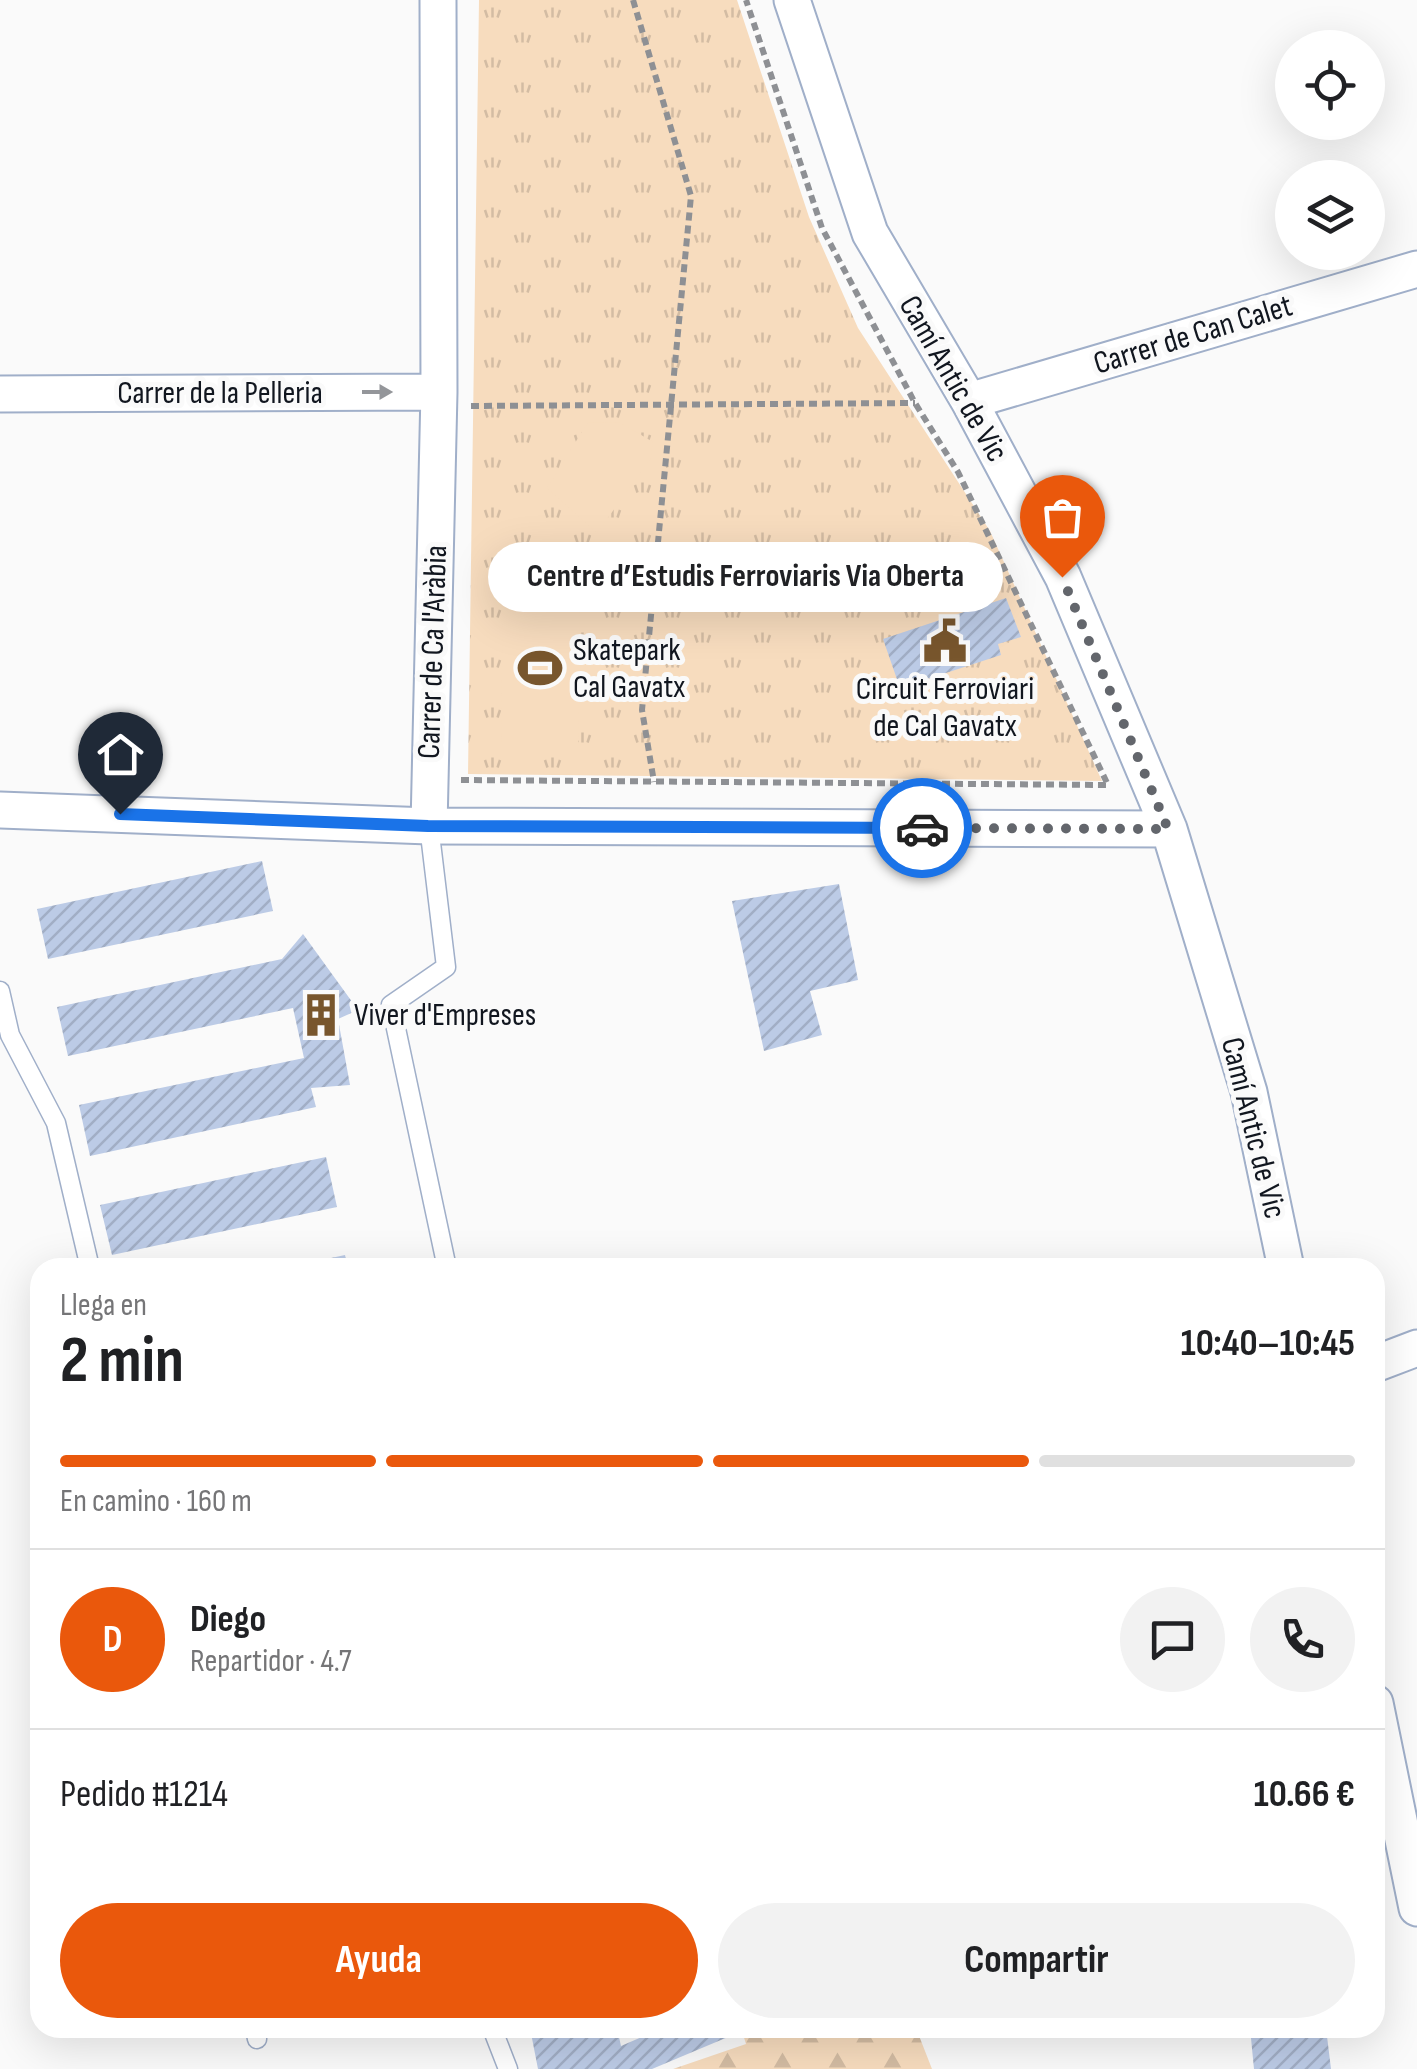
<!DOCTYPE html>
<html lang="es">
<head>
<meta charset="utf-8">
<style>
  :root { --surface:#fff; --page:#f2f2f2; --text:#202124; --muted:#757577; --line:#e0e0e0; --accent:#ea580c }
  body { margin:0; font-family:"Sofia Sans Condensed",sans-serif; background:var(--page); color:var(--text); height:100vh; display:flex; flex-direction:column; font-size:38px; white-space:nowrap }
  * { box-sizing:border-box; margin:0 }
  p { font-size:32px; color:var(--muted) }
  .icon { flex:none; width:55px; height:55px; fill:none; stroke:currentColor; stroke-width:2; stroke-linecap:round; stroke-linejoin:round }
  .map { position:relative; flex:1; overflow:hidden }
  .drawer { position:absolute; left:30px; top:1258px; width:1355px; height:780px; display:flex; flex-direction:column; background:var(--surface); border-radius:30px; box-shadow:0 10px 40px #0002 }
  .drawer>* { flex:none }
  .fabs { position:absolute; left:1275px; top:30px; display:grid; gap:20px }
  .fabs a { display:grid; place-items:center; width:110px; height:110px; border-radius:50%; background:var(--surface); box-shadow:0 10px 40px #0002; font-size:50px }
  .pin { position:absolute; display:grid; place-items:center; width:85px; height:85px; color:#fff; margin:-102px -42px; border-radius:50% 50% 50% 0; rotate:-45deg; box-shadow:0 0 10px #0007 }
  .pin .icon { rotate:45deg }
  .courier { position:absolute; display:grid; place-items:center; width:100px; height:100px; margin:-50px; border:8px solid #1a73e8; border-radius:50%; background:#fff; color:#222; box-shadow:0 2px 12px #0007 }
  .bubble { position:absolute; height:70px; border-radius:35px; background:var(--surface); box-shadow:0 10px 40px #0002; font-size:32px; font-weight:700; line-height:70px; text-align:center }
  .summary em { font-style:normal; font-weight:700 }
  .summary div { display:flex; flex-direction:column-reverse }
  .summary { display:flex; align-items:center; justify-content:space-between; height:170px; padding:0 30px }
  h1 { font-size:65px; font-weight:700; line-height:75px }
  .bar { display:grid; grid-template-columns:repeat(4,1fr); gap:15px 10px; align-content:center; height:120px; padding:0 30px }
  .bar i { height:12px; border-radius:8px; background:var(--line) }
  .bar .current { background:var(--accent) }
  .bar p { grid-column:span 4 }
  .line { display:flex; align-items:center; gap:25px; padding:0 30px; border-top:2px solid var(--line) }
  .line div { flex:1 }
  .round { display:grid; place-items:center; flex:none; width:105px; height:105px; border-radius:52px; background:var(--page) }
  .cta { display:flex; gap:20px; margin-top:auto; padding:20px 30px }
  .cta a { flex:1; height:115px; border-radius:60px; background:var(--accent); color:#fff; font-size:40px; font-weight:700; line-height:115px; text-align:center }
  .cta a+a { background:var(--page); color:var(--text) }
  .map>svg:first-child { display:block }
  .grass { fill:url(#grass-tufts) }
  .forest { fill:url(#forest-firs) }
  .pitch { fill:#f7dcbe }
  .building { fill:url(#building-hatch) }
  .lines { fill:none; stroke-linecap:round; stroke-linejoin:round }
  .lane-casing { stroke:#a0afc9; stroke-width:21 }
  .street-casing { stroke:#a0afc9; stroke-width:39 }
  .path { stroke:#8e9094; stroke-width:6; stroke-dasharray:8 5; stroke-linecap:butt }
  .lane { stroke:#fff; stroke-width:18 }
  .street { stroke:#fff; stroke-width:35 }
  .oneway { fill:#94969a }
  .done { stroke:#63666c; stroke-width:10; stroke-dasharray:0 18 }
  .route { stroke:#1a73e8; stroke-width:12 }
  .labels { text-anchor:middle; dominant-baseline:central; stroke-width:10; stroke-linejoin:round; paint-order:stroke }
  .street-label { font-size:32px; fill:#11161f; stroke:#fafafa }
  .poi-label { font-size:32px; fill:#11161f; stroke:#fafafa; text-anchor:start }
</style>
</head>
<body>
<div class="map">
<svg width="1417" height="2069" viewBox="0 0 1417 2069">
  <defs>
    <pattern id="grass-tufts" width="24" height="20" patternUnits="userSpaceOnUse" patternTransform="scale(2.5)"><rect width="24" height="20" fill="#f7dcbe"/><path d="M3 7l-1-3M5 7V3M7 7l1-3M15 17l-1-3M17 17v-4M19 17l1-3" fill="none" stroke="#d3bca3"/></pattern>
    <pattern id="forest-firs" width="22" height="20" patternUnits="userSpaceOnUse" patternTransform="scale(2.5)"><rect width="22" height="20" fill="#f7dcbe"/><path d="M5 1l3.5 6h-7zM16 11l3.5 6h-7z" fill="#d3bca3"/></pattern>
    <pattern id="building-hatch" width="6" height="6" patternUnits="userSpaceOnUse" patternTransform="scale(2.5)"><rect width="6" height="6" fill="#bccbe6"/><path d="M-1 1l2-2M0 6l6-6M5 7l2-2" fill="none" stroke="#a1aec5"/></pattern>
  </defs>
  <rect width="100%" height="100%" fill="#fafafa"/>
  <!-- grass -->
  <path class="grass" d="M479,0H737L809,217L858,328L990,531L1102,781L468,774Z"/>
  <!-- forest -->
  <path class="forest" d="M741,2028H916L932,2069H673L746,2044Z"/>
  <!-- pitch -->
  <path class="pitch" d="M588,422L621,423L653,442L651,458L597,533L547,488Z
    M503,590L580,591L578,745H501Z"/>
  <!-- building -->
  <path class="building" d="M1006,598L1021,637L998,644L1001,655L900,688L883,639Z
    M262,861L273,911L48,959L37,909Z
    M839,884L858,980L810,991L822,1035L764,1051L732,901Z
    M303,934L358,1010L338,1019L350,1085L311,1088L316,1107L90,1156L79,1105L304,1058L293,1008L68,1056L57,1007L282,959Z
    M326,1157L337,1207L112,1255L100,1205Z
    M345,1255L348,1268H294V1266Z
    M530,2028H617L621,2046L651,2033L650,2028H724L728,2037L652,2069H538Z
    M1250,2028H1326L1331,2069H1254Z"/>
  <g class="lines">
    <!-- lane casing -->
    <g class="lane-casing">
      <path id="lane" d="M429,826L446,967L391,1005L447,1268
        M0,991L10,1035L56,1123L90,1268
        M255,2028L257,2039
        M492,2028L508,2069"/>
    </g>
    <!-- street casing -->
    <g class="street-casing">
      <path id="street" d="M792,0L870,233L969,401L1063,577L1169,829L1249,1092L1286,1268
        M0,394L439,392
        M969,401L1417,269
        M0,810L429,826L1169,829
        M429,826L439,392L438,0
        M1375,1364L1417,1348
        M1375,1703L1417,1908"/>
    </g>
    <!-- path -->
    <path class="path" d="M633,0L691,196L642,710L654,782
      M471,406L915,403
      M461,780L1108,785L958,472L915,403L822,228L746,0"/>
    <!-- lane -->
    <use href="#lane" class="lane"/>
    <!-- street -->
    <use href="#street" class="street"/>
  </g>
  <!-- one-way arrows -->
  <defs><path id="oneway-solid" d="M-6-.8H1V-3.2L6.5 0L1 3.2V.8H-6Z" transform="scale(2.5)"/></defs>
  <use class="oneway" href="#oneway-solid" transform="translate(377 392)"/>
  <g class="lines">
    <!-- done -->
    <path class="done" d="M922,828L1168,829L1062,577"/>
    <!-- route -->
    <path class="route" d="M120,814L428,826L922,828"/>
  </g>
  <!-- icons -->
  <defs>
    <g id="civic-bare" transform="scale(3.45)"><path d="M-.6-6.5H3V-4.5H.6V-3L4-1V1h2V6H-6V1h2V-1L-.6-3ZM-1.2 2.5V6h2.4V2.5Z" fill="#78562d" stroke="#fafafa" stroke-width="2.5" paint-order="stroke"/></g>
    <g id="stadium-bare" transform="scale(3.45)"><path d="M0-5a6.5 5 0 1 0 0 10a6.5 5 0 1 0 0-10ZM-3.5-1.8h7v3.6h-7Z" fill="#78562d" stroke="#fafafa" stroke-width="2.5" paint-order="stroke"/></g>
    <g id="building-bare" transform="scale(3.45)"><path d="M-4-6H4V6H1V3H-1V6H-4ZM-2.5-4.3h1.7v1.8h-1.7ZM.8-4.3h1.7v1.8H.8ZM-2.5-1h1.7V.8h-1.7ZM.8-1h1.7V.8H.8Z" fill="#78562d" stroke="#fafafa" stroke-width="2.5" paint-order="stroke"/></g>
  </defs>
  <g fill-rule="evenodd">
    <use href="#civic-bare" x="945" y="641"/>
    <use href="#stadium-bare" x="540" y="668"/>
    <use href="#building-bare" x="321" y="1015"/>
  </g>
  <g class="labels">
    <!-- street labels -->
    <g class="street-label">
      <text transform="translate(1193 335) rotate(-17)">Carrer de Can Calet</text>
      <text transform="translate(953 379) rotate(60)">Camí Antic de Vic</text>
      <text x="220" y="393">Carrer de la Pelleria</text>
      <text transform="translate(433 652) rotate(-88)">Carrer de Ca l'Aràbia</text>
      <text transform="translate(1253 1128) rotate(76)">Camí Antic de Vic</text>
    </g>
    <!-- poi labels -->
    <g class="poi-label">
      <text x="573" y="650">Skatepark<tspan x="573" dy="37">Cal Gavatx</tspan></text>
      <text x="945" y="689" text-anchor="middle">Circuit Ferroviari<tspan x="945" dy="37">de Cal Gavatx</tspan></text>
      <text x="354" y="1015">Viver d'Empreses</text>
    </g>
  </g>
</svg>
<div class="fabs">
<a><svg class="icon" aria-label="locate" viewBox="0 0 24 24"><circle cx="12" cy="12" r="6"/><path d="M12 2v4M12 18v4M2 12h4M18 12h4"/></svg></a>
<a><svg class="icon" aria-label="layers" viewBox="0 0 24 24"><path d="M12 4l9 5-9 5-9-5zM3 14l9 5 9-5"/></svg></a>
</div>
<div class="pin" style="left:1062px;top:577px;background:#ea580c"><svg class="icon" aria-label="bag" viewBox="0 0 24 24"><path d="M5 8h14l-1 12H6zM9 8a3 3 0 0 1 6 0"/></svg></div>
<div class="pin" style="left:120px;top:814px;background:#1f2937"><svg class="icon" aria-label="home" viewBox="0 0 24 24"><path d="M3 11l9-7 9 7M6 9v11h12V9"/></svg></div>
<div class="courier" style="left:922px;top:828px"><svg class="icon" aria-label="car" viewBox="0 0 24 24"><path d="M5 17H2v-5l4-1 3-4h7l3 4 3 1v5h-3M9 17h6M6 11h13"/><circle cx="7" cy="17" r="2"/><circle cx="17" cy="17" r="2"/></svg></div>
<div class="bubble" style="left:488px;top:542px;width:515px">Centre d’Estudis Ferroviaris Via Oberta</div>
<section class="drawer">
<div class="summary"><div><h1>2 min</h1><p>Llega en</p></div><em>10:40–10:45</em></div>
<div class="bar"><i class="current"></i><i class="current"></i><i class="current"></i><i></i><p>En camino · 160 m</p></div>
<div class="line" style="height:180px"><b class="round" style="background:var(--accent);color:#fff">D</b><div><b>Diego</b><p>Repartidor · 4.7</p></div><a class="round"><svg class="icon" aria-label="chat" viewBox="0 0 24 24"><path d="M4 5h16v11H9l-5 4z"/></svg></a><a class="round"><svg class="icon" aria-label="phone" viewBox="0 0 24 24"><path d="M5 4h4l2 5-3 2q2 4 5 5l2-3 5 2v4C11 20 4 13 5 4z"/></svg></a></div>
<div class="line" style="height:130px"><div>Pedido #1214</div><b>10.66 €</b></div>
<div class="cta"><a>Ayuda</a><a>Compartir</a></div>
</section>
</div>
</body>
</html>
